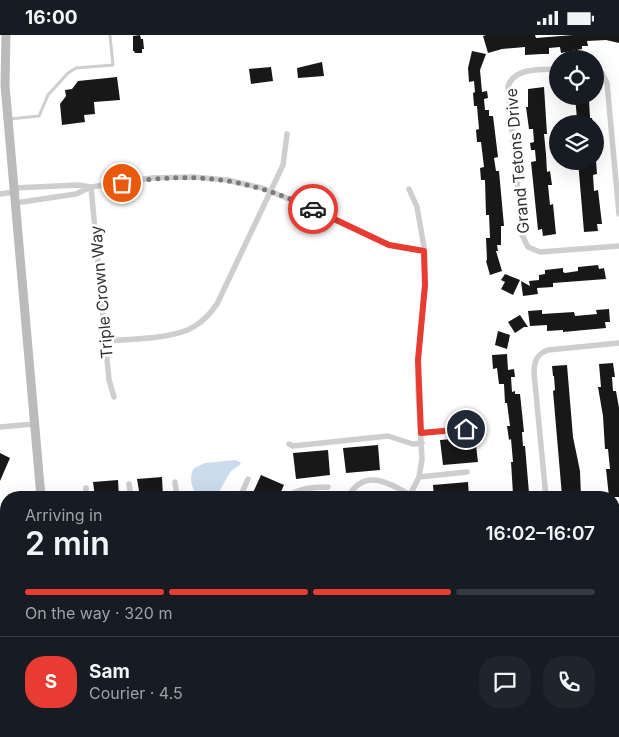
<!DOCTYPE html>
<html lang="en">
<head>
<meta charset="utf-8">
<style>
  :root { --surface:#171b24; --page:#20242c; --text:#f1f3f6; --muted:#9ea1a6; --line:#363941; --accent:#e83b32 }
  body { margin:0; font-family:Inter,sans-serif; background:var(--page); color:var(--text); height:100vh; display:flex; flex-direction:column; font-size:19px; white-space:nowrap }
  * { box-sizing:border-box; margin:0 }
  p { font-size:16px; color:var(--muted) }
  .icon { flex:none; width:28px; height:28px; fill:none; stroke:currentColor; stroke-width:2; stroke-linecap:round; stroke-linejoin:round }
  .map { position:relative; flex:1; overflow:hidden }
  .sheet { position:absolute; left:0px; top:456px; width:620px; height:246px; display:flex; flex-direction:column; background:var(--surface); border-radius:20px 20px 0 0; box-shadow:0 5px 20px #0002 }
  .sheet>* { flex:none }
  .tools { position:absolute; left:549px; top:15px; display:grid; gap:10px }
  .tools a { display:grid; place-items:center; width:55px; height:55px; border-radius:50%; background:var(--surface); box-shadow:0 5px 20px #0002; font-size:25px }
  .pin { position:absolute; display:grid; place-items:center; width:42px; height:42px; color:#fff; margin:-21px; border:2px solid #fff; border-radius:50%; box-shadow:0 1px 5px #0007 }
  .courier { position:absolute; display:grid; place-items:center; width:50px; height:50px; margin:-25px; border:4px solid #e83b32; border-radius:50%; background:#fff; color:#222; box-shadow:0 1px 6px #0007 }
  .summary em { font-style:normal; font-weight:600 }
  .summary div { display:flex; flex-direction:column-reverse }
  .summary { display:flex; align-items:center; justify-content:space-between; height:85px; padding:0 25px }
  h1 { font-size:32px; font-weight:600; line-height:38px }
  .bar { display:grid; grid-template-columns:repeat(4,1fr); gap:8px 5px; align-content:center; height:60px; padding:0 25px }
  .bar i { height:6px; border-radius:4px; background:var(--line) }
  .bar .active { background:var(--accent) }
  .bar p { grid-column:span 4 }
  .line { display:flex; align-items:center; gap:12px; padding:0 25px; border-top:1px solid var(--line) }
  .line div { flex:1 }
  .round { display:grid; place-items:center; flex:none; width:52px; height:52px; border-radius:20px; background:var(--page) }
  .status { display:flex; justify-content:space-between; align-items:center; height:35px; padding:0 25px; background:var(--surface); direction:ltr }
  .status svg { height:14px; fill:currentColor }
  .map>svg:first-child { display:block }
  .water { fill:#cbdced }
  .building { fill:#181818 }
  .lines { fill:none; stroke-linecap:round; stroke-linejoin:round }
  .lane { stroke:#cecece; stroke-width:3 }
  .street { stroke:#cecece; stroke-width:5.5 }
  .secondary { stroke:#bbb; stroke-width:9 }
  .done { stroke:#797979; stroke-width:5; stroke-dasharray:0 9 }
  .route { stroke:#e83b32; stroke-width:6 }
  .labels { text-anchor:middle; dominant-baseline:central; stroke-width:5; stroke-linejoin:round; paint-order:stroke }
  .street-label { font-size:16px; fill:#313131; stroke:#fff }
</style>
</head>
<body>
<div class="status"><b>16:00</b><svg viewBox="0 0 49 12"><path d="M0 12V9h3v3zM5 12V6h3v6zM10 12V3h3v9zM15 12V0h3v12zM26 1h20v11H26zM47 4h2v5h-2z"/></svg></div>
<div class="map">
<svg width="619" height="702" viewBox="0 0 619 702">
  <rect width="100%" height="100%" fill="#fff"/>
  <!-- water -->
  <path class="water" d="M235,425L240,427L241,429L231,436L216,462H198C192,454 188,442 194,433L205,428Z"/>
  <!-- building -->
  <path class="building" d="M140,0L141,4H143L144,14H142V18H135L134,16H133V1Z
    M486,0H535L536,3L573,0H619V8L606,5L587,6L588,11H582V14L561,18L560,12L549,13V19H542L525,20V12L502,14L488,18L483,1Z
    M472,16L486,19L480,35L482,57L487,56L488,63L484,64L485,75H489V81H493L498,122L494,123L496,136H499L504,191H501V210H497L498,216H496L502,236L490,240L486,226L487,225L486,203H490L489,180H486L485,145H481L480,133L484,132L481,107H477L476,95L479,94L477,71H474L473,58L475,57L474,46L469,47L468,33Z
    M322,27L324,41L298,43L297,33Z
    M271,32L273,46L251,49L249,34Z
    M117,42L120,65L94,67L95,79L84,80L85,87L62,90L60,69L66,61L65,55L72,54L78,46Z
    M544,52L547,99H544L546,119L547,137L550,136L552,150H548L550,170L553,169L556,199L543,201L542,194L538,195L531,127L536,126L535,115H531L530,108L534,107L533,94H529L526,72H528V54Z
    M575,61H587V65H589L590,83H592L593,89H576L575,84H577Z
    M578,126H596L597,139L593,140L594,156L598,155L602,189H597L598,196L584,197Z
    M598,230L599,234L604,233L606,244L553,248V252L537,253L538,259L523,261L521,246L530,251L529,246L539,245V240L545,239V235L563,233V237L565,238L578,236V232Z
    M505,239L520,245L513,260L501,254L505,247L501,245Z
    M609,274L610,287H605L606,293L563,297V295L547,296V290L530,291L528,276L542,275V279L574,277L575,281L597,279L596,275Z
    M520,280L528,292H524L515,298L508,287Z
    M498,296L510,300L507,314L495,310Z
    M507,319L508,335L514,334L515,342H511L512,357L515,356V359H520L524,397H522L523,411H525L529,458L513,459L511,427H513L511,404L509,405L507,391H510L507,368H505L504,349H499L497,333L493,334L492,320Z
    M613,328L615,342H612L613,356H616L619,373V462H609L606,434H610L608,414H605L603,381L598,352H601L599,329Z
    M567,330L573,402L580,436L581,462H567V460L562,461L553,356L555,355L554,341H553L552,331Z
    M475,402L478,427L443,430L440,405Z
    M378,410L380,435L346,438L343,413Z
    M328,415L330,440L296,444L293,418Z
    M0,418L10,423L0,446Z
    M261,440L284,450L279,461L278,460L277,462H251Z
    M162,442L163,462H140L137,444Z
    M118,445L119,462H95L93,447Z
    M468,447L469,462H434L433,450Z
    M5,626H6V668L0,663V655L5,649L0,648V642Z
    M370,696H397L399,702H372Z
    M423,696H448V702H424Z
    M467,696H493V702H468Z
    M559,696H612L613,700L560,702Z"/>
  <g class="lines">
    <!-- lane -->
    <path class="lane" d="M9,84L39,81L48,60L68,38L76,33L113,30L110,0"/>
    <!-- street -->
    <path class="street" d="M595,33L602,38L607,48L619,179
      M558,34C541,35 515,32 508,51L522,200L528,212L540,217L619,211
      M14,153L78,150L91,152L76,159L15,168
      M0,159L14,157
      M106,306C130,304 176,304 195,291C205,285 211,277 217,269L283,130L287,99
      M114,362L109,345L91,152L152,143L193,142L227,145L262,153L301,169L389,210L424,216
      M0,392L34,389
      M421,398L466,394
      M289,409L293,411L388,401L413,409L422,408
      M419,442L467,437
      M175,447L177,462
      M129,449L131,462
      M86,453V462
      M240,462L248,444
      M288,462C299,452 314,453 328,452
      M348,462C364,433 388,447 410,460
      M409,462L419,442L422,424L418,355V325L425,250L424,212L417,172L409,154
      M546,462L534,338C534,326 537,319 548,315L619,308
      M0,512L6,511
      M0,521L6,520
      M614,665H619
      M167,696L170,702
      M208,696V702
      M268,696V702
      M312,696L313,702
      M357,696L359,702
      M411,696L412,702
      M459,696V702
      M213,702L263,696"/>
    <!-- secondary -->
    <path class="secondary" d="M6,0L5,50L41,462
      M63,696L64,702"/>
  </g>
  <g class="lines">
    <!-- done -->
    <path class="done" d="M122,148C194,137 246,142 313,174"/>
    <!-- route -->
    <path class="route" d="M313,174L389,210L424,216L425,250L418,325L421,398L466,394"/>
  </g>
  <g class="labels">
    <!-- street labels -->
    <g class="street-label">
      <text transform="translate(517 126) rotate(-95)">Grand Tetons Drive</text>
      <text transform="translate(101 257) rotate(-95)">Triple Crown Way</text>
    </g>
  </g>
</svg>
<div class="tools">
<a><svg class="icon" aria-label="locate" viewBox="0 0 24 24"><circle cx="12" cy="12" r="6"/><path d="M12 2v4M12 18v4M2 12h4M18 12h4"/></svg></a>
<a><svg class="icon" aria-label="layers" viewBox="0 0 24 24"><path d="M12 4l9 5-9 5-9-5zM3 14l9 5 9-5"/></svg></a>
</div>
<div class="pin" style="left:122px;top:148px;background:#ea580c"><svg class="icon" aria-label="bag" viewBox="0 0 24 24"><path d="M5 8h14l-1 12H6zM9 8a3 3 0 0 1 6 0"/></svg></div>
<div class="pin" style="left:466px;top:394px;background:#1f2937"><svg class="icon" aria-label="home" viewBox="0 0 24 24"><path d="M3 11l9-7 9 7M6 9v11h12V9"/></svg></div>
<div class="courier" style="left:313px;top:174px"><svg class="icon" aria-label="car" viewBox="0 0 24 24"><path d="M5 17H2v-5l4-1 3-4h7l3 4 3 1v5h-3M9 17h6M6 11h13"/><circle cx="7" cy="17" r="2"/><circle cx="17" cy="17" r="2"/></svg></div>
<section class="sheet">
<div class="summary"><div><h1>2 min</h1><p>Arriving in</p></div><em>16:02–16:07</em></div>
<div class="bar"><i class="active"></i><i class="active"></i><i class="active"></i><i></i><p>On the way · 320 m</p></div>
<div class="line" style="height:90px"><b class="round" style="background:var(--accent);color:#fff">S</b><div><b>Sam</b><p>Courier · 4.5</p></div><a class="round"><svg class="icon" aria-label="chat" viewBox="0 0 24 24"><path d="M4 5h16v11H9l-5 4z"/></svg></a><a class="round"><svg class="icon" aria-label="phone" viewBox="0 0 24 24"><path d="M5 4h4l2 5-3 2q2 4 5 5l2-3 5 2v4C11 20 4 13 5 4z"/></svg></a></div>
</section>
</div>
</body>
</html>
